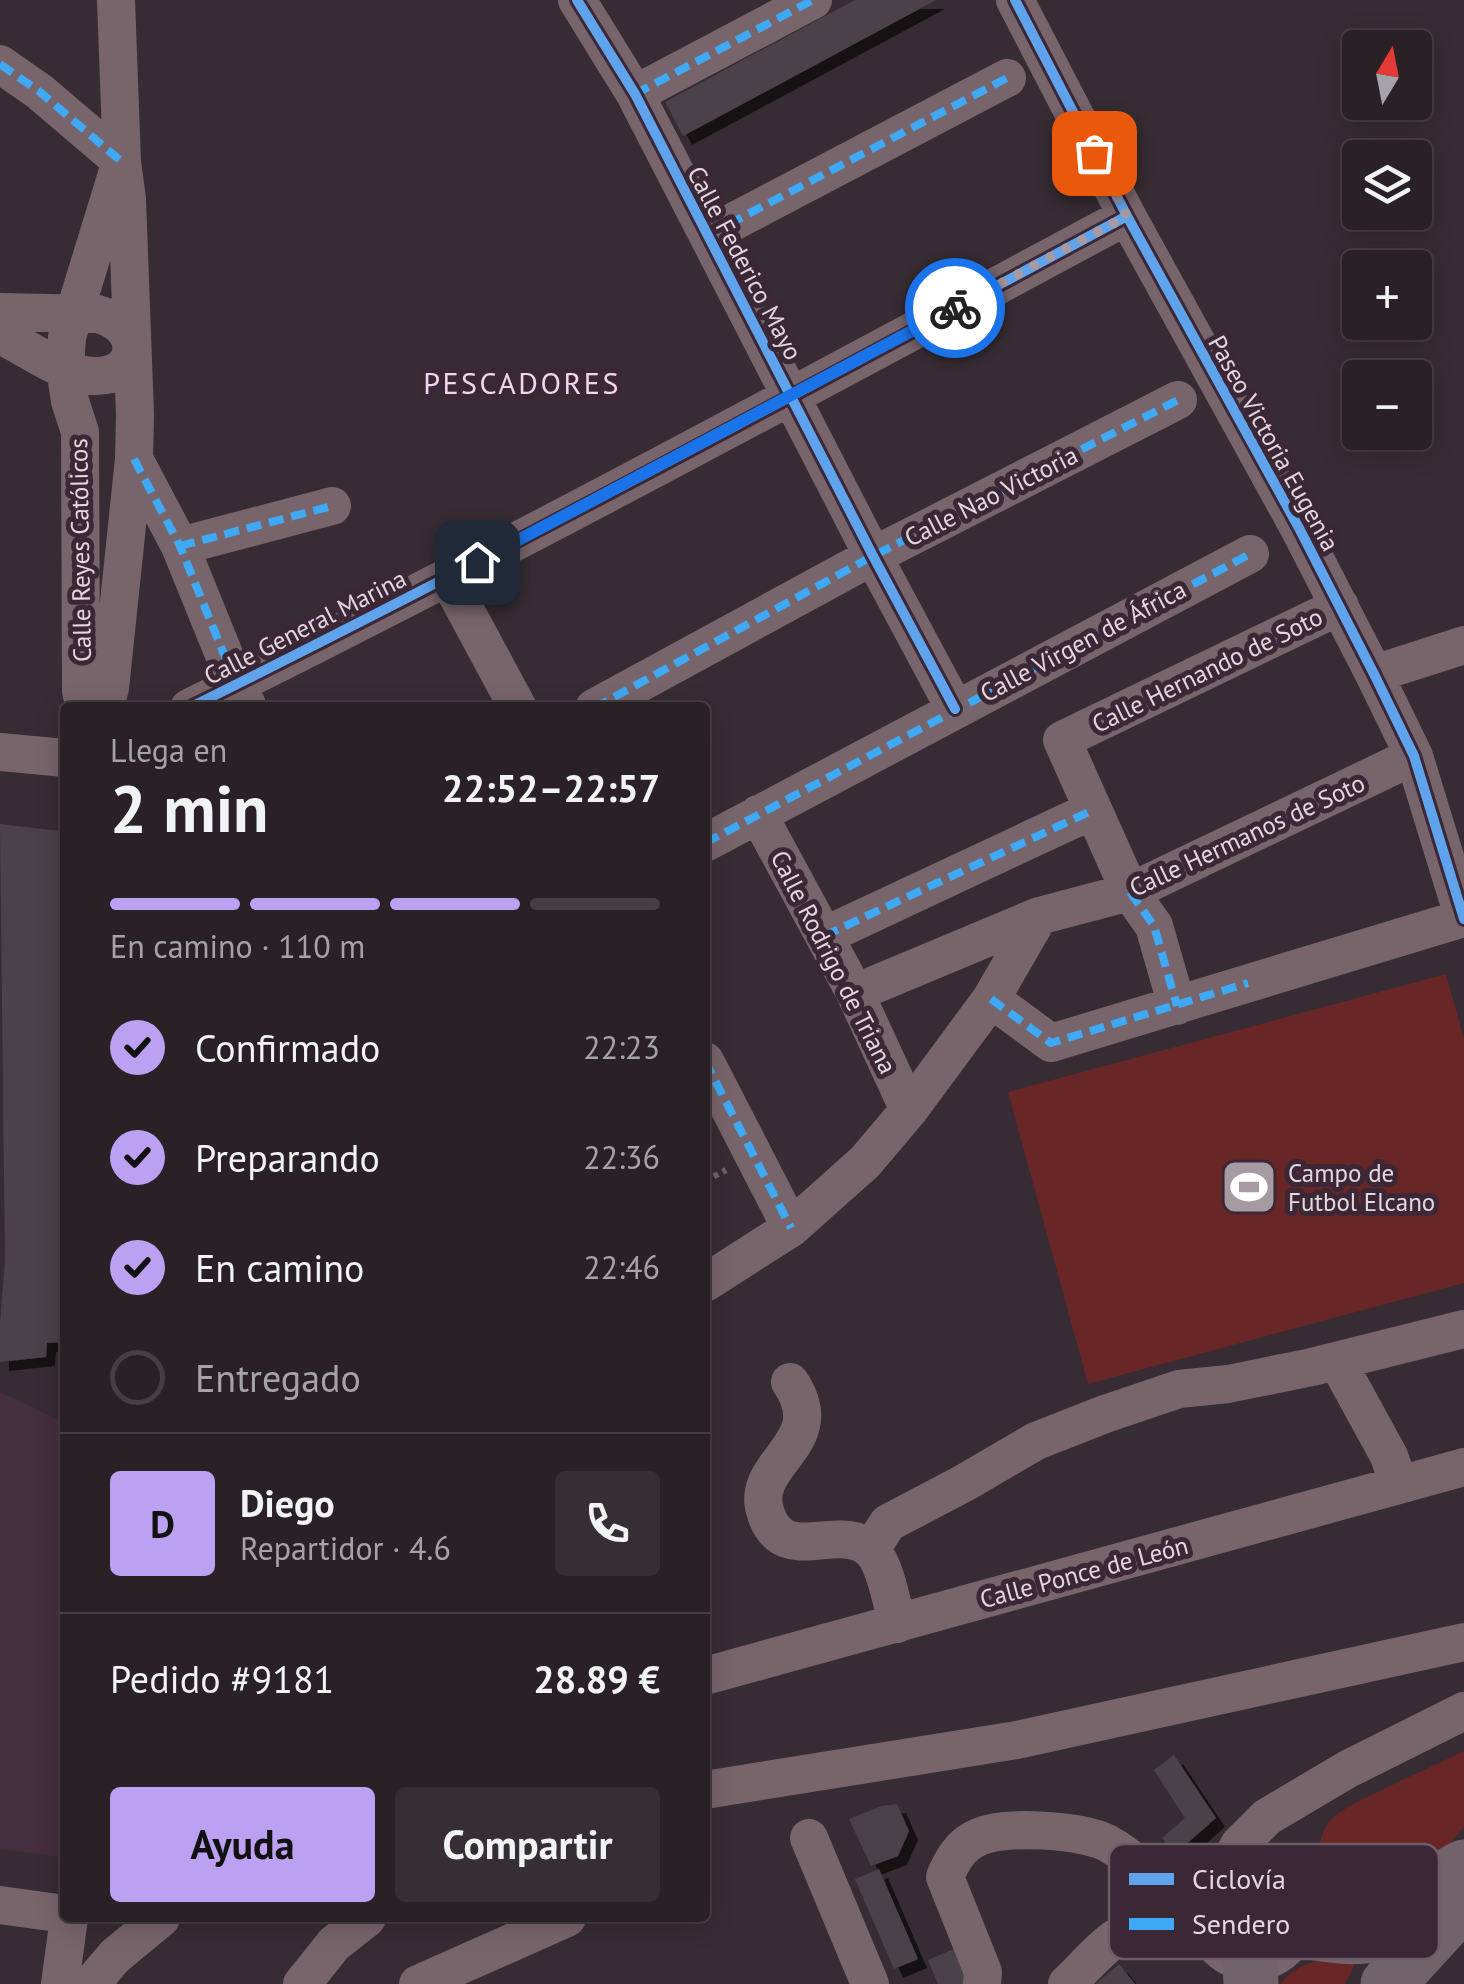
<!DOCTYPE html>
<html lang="es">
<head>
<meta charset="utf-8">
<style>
  :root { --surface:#292126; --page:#352e32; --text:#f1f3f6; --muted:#a5a3a7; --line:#453e43; --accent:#bca0f2 }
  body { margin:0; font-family:"PT Sans",sans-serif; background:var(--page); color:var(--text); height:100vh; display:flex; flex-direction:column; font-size:38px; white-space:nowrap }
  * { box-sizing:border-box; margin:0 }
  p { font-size:32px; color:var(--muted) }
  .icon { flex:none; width:55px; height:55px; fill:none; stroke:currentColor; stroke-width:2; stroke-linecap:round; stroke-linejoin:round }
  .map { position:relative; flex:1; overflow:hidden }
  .details { position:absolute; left:60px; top:702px; width:650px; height:1220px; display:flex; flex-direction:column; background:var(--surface); border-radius:10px; box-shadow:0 5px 25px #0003,0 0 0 2px var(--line) }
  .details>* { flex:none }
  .needle { width:65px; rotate:10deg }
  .controls { position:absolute; left:1342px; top:30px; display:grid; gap:20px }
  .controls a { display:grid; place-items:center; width:90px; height:90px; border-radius:10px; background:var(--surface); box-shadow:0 5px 25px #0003,0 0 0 2px var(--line); font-size:50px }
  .pin { position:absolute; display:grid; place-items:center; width:85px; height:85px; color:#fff; margin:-42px; border-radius:20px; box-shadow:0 5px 15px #0006 }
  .courier { position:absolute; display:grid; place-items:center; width:100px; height:100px; margin:-50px; border:8px solid #1a73e8; border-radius:50%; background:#fff; color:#222; box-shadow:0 2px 12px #0007 }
  .head em { font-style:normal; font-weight:700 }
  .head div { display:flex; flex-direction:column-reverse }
  .head { display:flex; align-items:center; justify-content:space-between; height:170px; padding:0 50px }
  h1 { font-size:65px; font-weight:700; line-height:75px }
  .bar { display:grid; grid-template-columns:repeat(4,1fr); gap:15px 10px; align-content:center; height:120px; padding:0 50px }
  .bar i { height:12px; border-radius:8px; background:var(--line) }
  .bar .on { background:var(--accent) }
  .bar p { grid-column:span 4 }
  .line { display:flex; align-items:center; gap:25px; padding:0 50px; border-top:2px solid var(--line) }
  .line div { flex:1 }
  .round { display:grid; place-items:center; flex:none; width:105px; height:105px; border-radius:10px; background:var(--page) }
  ol { padding:0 50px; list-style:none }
  li { display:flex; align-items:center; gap:30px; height:110px }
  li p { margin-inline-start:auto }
  li .icon { padding:10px; border-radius:50%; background:var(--accent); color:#111; stroke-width:4 }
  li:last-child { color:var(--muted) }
  li i { width:55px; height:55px; border:5px solid var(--line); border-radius:50% }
  .primary-button { display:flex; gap:20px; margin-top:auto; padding:20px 50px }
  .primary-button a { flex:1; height:115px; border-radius:10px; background:var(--accent); color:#111; font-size:40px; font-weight:700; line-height:115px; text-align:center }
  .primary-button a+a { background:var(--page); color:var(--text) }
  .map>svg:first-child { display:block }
  .built { fill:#452e3e }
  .green { fill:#682626 }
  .building { fill:#4b434a; filter:url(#shadow) }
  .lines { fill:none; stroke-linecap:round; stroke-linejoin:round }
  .path { stroke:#72646a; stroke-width:6; stroke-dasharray:5 5; stroke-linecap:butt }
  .minor { stroke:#78656b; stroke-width:38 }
  .highway { stroke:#726269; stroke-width:55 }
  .quiet { stroke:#3fa9f5; stroke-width:8; stroke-dasharray:15 8; stroke-linecap:butt }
  .cycleway-casing { stroke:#3b2735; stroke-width:16 }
  .cycleway { stroke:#60a3ed; stroke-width:10 }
  .done { stroke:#a79ba3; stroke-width:10; stroke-dasharray:0 18 }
  .route { stroke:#1a73e8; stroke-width:12 }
  .labels { text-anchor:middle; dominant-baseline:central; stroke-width:10; stroke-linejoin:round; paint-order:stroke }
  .street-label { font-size:25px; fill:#e4d7e0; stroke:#3b2735 }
  .poi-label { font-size:25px; fill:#e4d7e0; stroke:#3b2735; text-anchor:start }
  .quarter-label { font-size:30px; letter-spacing:2.5px; fill:#f1d7e9; stroke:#3b2735 }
  .key { fill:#3b2735; stroke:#6e5c68; stroke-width:2.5 }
  .key-label { font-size:28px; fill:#e4d7e0 }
</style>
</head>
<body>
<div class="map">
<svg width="1464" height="1984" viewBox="0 0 1464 1984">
  <defs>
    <filter id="shadow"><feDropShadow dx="9" dy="9" stdDeviation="0" flood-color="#0009"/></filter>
  </defs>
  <rect width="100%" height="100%" fill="#372c33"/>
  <!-- built -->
  <path class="built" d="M0,1392L65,1423V1438L62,1444L65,1447V1850L61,1857L0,1849Z"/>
  <!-- green -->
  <path class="green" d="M1446,974L1464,1039V1283L1088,1384L1008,1092Z
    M1464,1751V1827C1440,1855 1417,1881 1386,1900C1381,1903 1378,1907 1373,1908C1329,1923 1300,1847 1334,1817C1349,1804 1370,1796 1388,1787C1413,1775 1439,1763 1464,1751Z
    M1317,1961H1352L1354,1966L1345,1984H1280C1290,1971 1302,1965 1317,1961Z"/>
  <!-- building -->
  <path class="building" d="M855,0H936L683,136L665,102Z
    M0,824L59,831L65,1269V1342L47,1343L46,1357L0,1362V1324L5,1260Z
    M1174,1755L1216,1818L1175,1854L1162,1838L1185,1818L1154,1770Z
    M897,1804L909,1831L898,1856L871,1866L849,1819L882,1806Z
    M879,1869L918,1959L894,1969L855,1879Z
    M961,1946L975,1979L963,1984H938L928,1960Z
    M1119,1964L1135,1984H1096Z"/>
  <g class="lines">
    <!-- path -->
    <path class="path" d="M705,1181L726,1170"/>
    <!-- minor -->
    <path class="minor" d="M577,0L635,94L873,556L955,709
      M1015,0L1127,216L1299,528L1374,674L1414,756L1464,919
      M0,64L40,92L122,162
      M635,94L813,0
      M708,235L1007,78
      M0,312L98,314C146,327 140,377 95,376C61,375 29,348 0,335
      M134,459L180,546L236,684L247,705
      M180,546L332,506
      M448,578L518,708
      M1374,674L1464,645
      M85,708L81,691L80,432L70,401L65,368L67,337L117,174
      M105,708L110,688L134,459L135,415L127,199L122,162L116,0
      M189,708C506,551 816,383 1127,216
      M594,708L873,556L1178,400
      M0,752L65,758
      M758,814L855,993L909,1110
      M705,843L1250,554
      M824,936L1093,810
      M855,993L1039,916L1130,892L1414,756
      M991,999L1051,1043L1464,918
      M1177,1006L1154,926L1130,892L1062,740L1340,606
      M705,1061L791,1228
      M705,1283L791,1228L865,1162L909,1110L991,999L1039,916
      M1337,1361L1389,1456L1399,1485
      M790,1382C833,1445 747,1462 766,1514C784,1569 842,1519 872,1551C886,1566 892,1604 897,1624
      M871,1549L888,1523L966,1482L1036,1441L1105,1414L1179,1389L1228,1384L1312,1367L1464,1329
      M705,1676L1464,1467
      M705,1790L1017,1740L1464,1642
      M809,1838L870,1984
      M1204 1914a48 48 0 1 1 96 0a48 48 0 1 1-96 0Z
      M1225,1874L1239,1845L1267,1817L1348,1769L1464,1711
      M0,1905L65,1914
      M60,1984L69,1918
      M91,1984L115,1956L161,1918
      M302,1984L334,1944L367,1918
      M418,1984L567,1918
      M982,1984L983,1972L945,1877C952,1860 961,1844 979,1837C1005,1825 1082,1830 1107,1843C1131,1856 1148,1874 1166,1893
      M1067,1984C1082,1970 1102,1946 1119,1936C1145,1921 1177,1925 1205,1927"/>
    <!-- highway -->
    <path class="highway" d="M1297,1930C1359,1940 1382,1945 1428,1898C1439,1886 1449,1873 1464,1867
      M1250,1961L1251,1984
      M1388,1984L1454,1912"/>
    <!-- quiet -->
    <path class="quiet" d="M0,64L40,92L122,162
      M635,94L813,0
      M708,235L1007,78
      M134,459L180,546L236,684
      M180,546L332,506
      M594,708L873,556L1178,400
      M705,843L1250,554
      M1130,892L1154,926L1177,1006
      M824,936L1093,810
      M991,999L1051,1043L1248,983
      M705,1061L791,1228"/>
    <!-- cycleway casing -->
    <g class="cycleway-casing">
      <path id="cycleway" d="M577,0L635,94L873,556L955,709
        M1015,0L1127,216L1299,528L1374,674L1414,756L1464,919
        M189,708C506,551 816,383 1127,216"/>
    </g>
    <!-- cycleway -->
    <use href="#cycleway" class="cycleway"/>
  </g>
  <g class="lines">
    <!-- done -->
    <path class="done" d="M955,308L1127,216L1094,153"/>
    <!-- route -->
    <path class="route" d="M477,562L955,308"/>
  </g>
  <!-- icons -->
  <defs>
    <g id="stadium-square" transform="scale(2.875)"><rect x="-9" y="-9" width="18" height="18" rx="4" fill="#a79ba3" stroke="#3b2735"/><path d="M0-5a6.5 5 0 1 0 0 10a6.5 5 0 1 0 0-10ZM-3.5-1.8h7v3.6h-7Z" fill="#fff"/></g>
  </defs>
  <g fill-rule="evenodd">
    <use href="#stadium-square" x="1249" y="1187"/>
  </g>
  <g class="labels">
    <!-- street labels -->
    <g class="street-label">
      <text transform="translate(745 263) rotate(62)">Calle Federico Mayo</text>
      <text transform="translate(1274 443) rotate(61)">Paseo Victoria Eugenia</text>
      <text transform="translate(991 496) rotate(-27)">Calle Nao Victoria</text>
      <text transform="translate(80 550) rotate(-91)">Calle Reyes Católicos</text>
      <text transform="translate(305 627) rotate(-27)">Calle General Marina</text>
      <text transform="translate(1083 641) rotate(-28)">Calle Virgen de África</text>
      <text transform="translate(1207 670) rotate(-26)">Calle Hernando de Soto</text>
      <text transform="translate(1247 835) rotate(-25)">Calle Hermanos de Soto</text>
      <text transform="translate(834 962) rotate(63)">Calle Rodrigo de Triana</text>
      <text transform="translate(1084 1572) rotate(-15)">Calle Ponce de León</text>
    </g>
    <!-- poi labels -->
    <g class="poi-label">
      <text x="1288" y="1173">Campo de<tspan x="1288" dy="29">Futbol Elcano</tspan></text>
    </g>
    <!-- quarter labels -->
    <g class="quarter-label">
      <text x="522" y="382">PESCADORES</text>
    </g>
  </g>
  <!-- legend -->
  <rect x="1109" y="1844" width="330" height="115" rx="15" class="key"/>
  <rect x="1129" y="1873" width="45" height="12" fill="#60a3ed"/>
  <rect x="1129" y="1918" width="45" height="12" fill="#3fa9f5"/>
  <g class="key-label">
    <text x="1192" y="1889">Ciclovía</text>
    <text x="1192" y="1934">Sendero</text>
  </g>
</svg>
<div class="controls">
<a><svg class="needle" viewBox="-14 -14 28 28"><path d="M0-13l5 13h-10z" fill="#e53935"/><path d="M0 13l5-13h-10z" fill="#a5a3a7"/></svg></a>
<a><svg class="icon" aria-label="layers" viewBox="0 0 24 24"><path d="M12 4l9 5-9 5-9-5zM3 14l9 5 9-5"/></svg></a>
<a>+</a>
<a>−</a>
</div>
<div class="pin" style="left:1094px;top:153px;background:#ea580c"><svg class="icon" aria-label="bag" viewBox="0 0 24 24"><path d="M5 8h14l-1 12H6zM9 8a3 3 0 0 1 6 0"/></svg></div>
<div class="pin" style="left:477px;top:562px;background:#1f2937"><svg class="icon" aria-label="home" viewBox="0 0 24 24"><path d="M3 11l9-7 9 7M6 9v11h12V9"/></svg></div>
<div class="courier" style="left:955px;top:308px"><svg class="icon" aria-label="bike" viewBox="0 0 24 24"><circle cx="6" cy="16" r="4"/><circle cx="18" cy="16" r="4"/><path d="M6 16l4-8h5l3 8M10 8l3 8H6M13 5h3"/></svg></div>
<section class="details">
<div class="head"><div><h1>2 min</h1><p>Llega en</p></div><em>22:52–22:57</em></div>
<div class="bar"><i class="on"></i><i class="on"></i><i class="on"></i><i></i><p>En camino · 110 m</p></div>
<ol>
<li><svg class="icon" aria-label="check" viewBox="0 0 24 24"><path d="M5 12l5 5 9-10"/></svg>Confirmado<p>22:23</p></li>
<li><svg class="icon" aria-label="check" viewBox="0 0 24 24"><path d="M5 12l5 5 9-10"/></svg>Preparando<p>22:36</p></li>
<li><svg class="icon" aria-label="check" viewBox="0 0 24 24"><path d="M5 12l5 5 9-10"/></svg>En camino<p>22:46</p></li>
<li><i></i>Entregado</li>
</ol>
<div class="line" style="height:180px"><b class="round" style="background:var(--accent);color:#111">D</b><div><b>Diego</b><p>Repartidor · 4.6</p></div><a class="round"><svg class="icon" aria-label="phone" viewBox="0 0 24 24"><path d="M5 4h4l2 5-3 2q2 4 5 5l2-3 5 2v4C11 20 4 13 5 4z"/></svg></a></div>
<div class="line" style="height:130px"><div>Pedido #9181</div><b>28.89 €</b></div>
<div class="primary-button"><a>Ayuda</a><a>Compartir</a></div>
</section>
</div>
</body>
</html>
